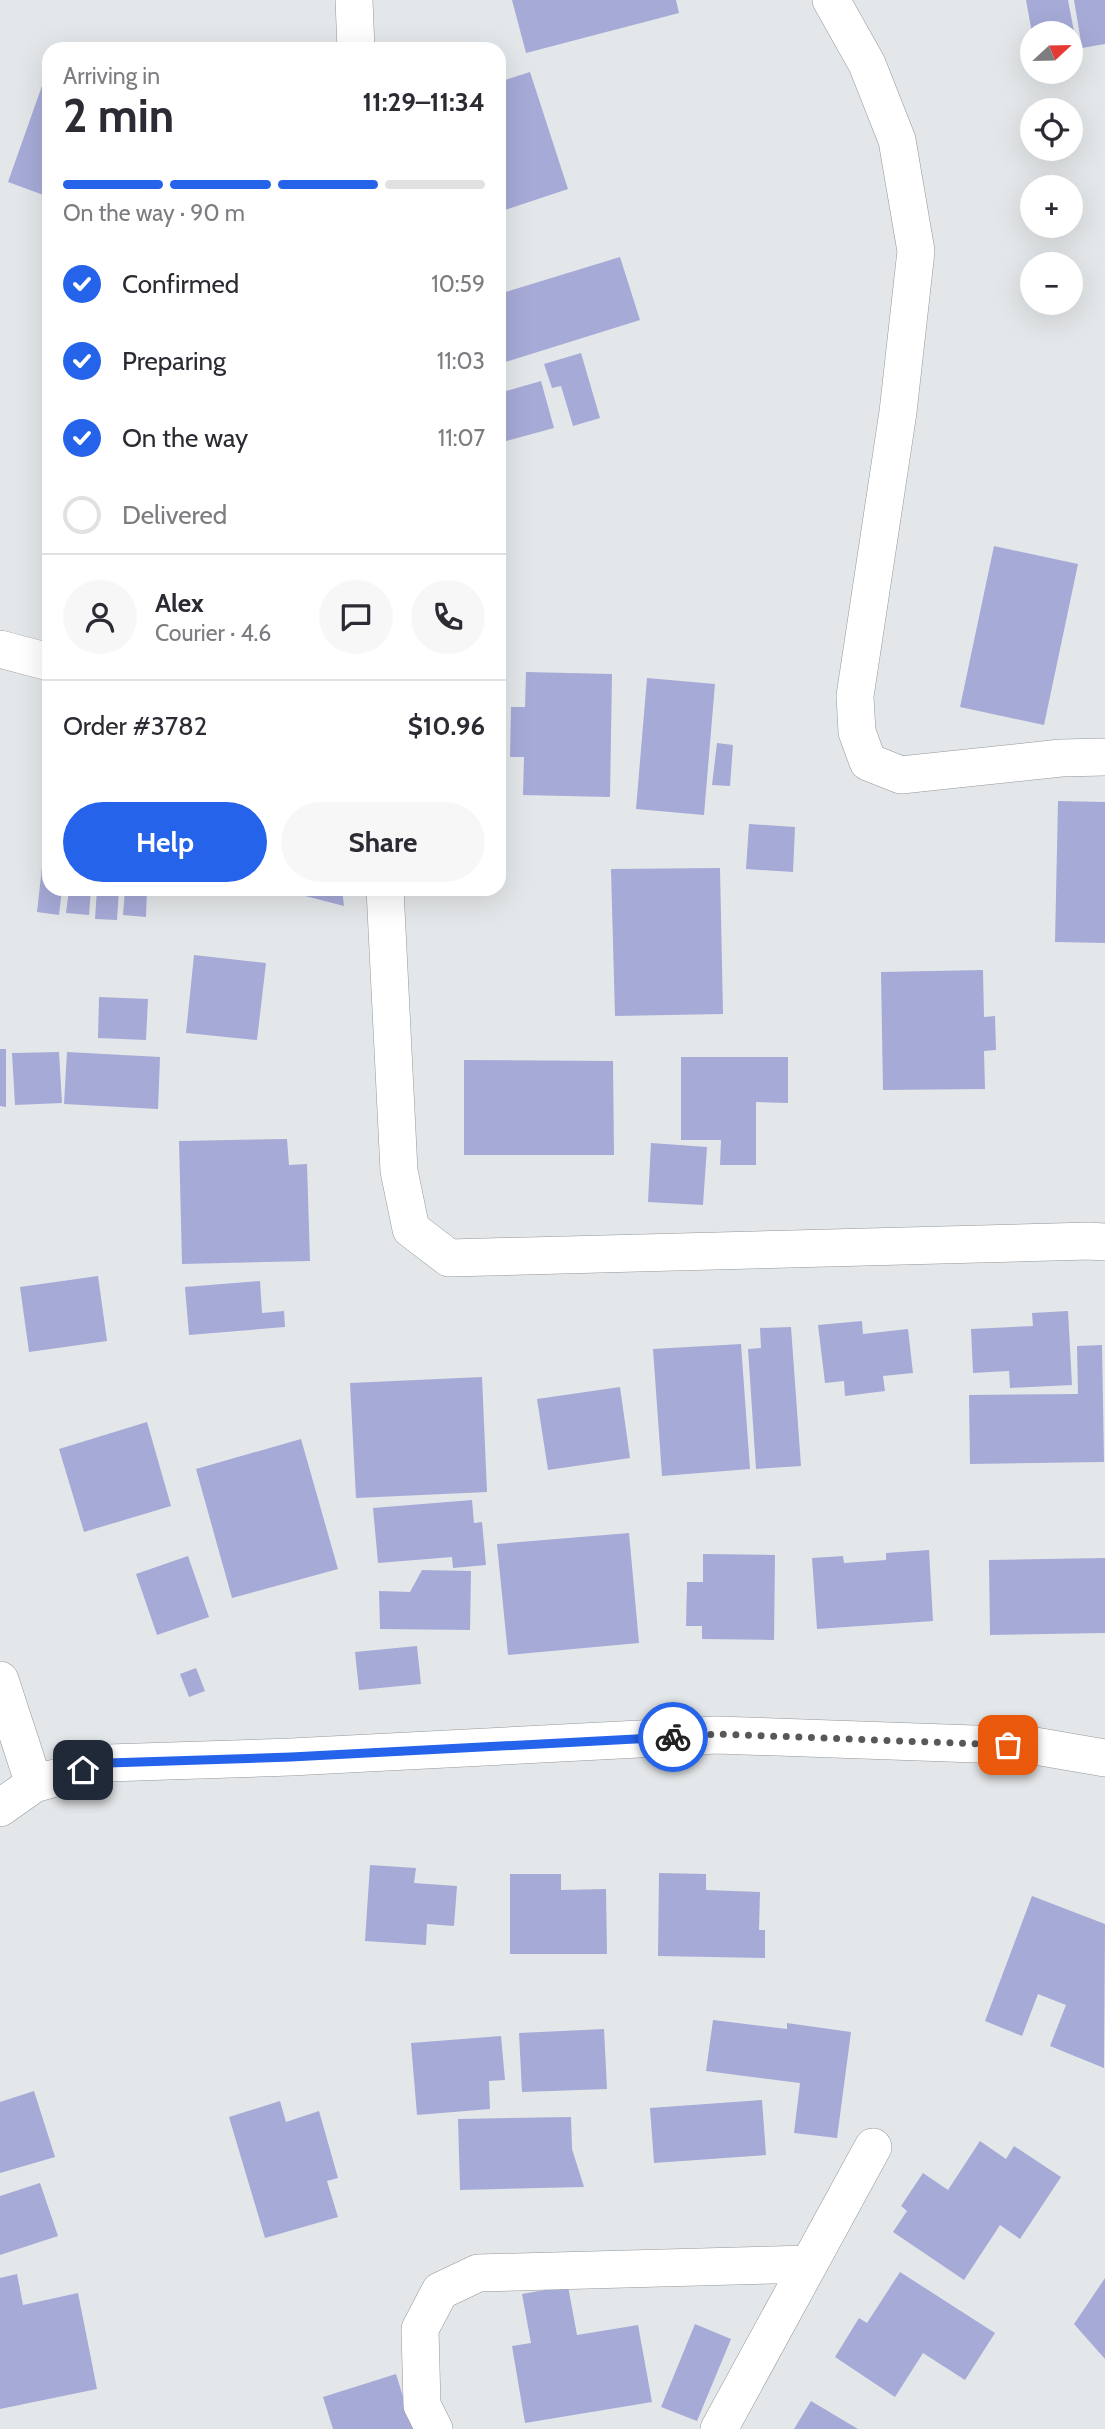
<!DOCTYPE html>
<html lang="en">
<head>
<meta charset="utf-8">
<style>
  :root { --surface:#fff; --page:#f7f7f7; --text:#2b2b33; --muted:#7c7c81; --line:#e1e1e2; --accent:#2563eb }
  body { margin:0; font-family:Cabin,sans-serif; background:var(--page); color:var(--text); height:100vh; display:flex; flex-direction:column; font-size:26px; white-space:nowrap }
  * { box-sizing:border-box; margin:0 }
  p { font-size:23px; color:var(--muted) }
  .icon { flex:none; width:38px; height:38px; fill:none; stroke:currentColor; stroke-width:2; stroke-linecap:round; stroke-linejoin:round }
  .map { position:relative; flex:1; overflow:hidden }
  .side { position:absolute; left:42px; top:42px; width:464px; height:854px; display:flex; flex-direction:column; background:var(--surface); border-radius:21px; box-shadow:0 7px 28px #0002 }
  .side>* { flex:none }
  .needle { width:46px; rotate:68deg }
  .fabs { position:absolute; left:1020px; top:21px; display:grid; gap:14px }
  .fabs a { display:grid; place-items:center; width:63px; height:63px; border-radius:50%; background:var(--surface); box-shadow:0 7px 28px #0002; font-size:35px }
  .pin { position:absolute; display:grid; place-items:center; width:60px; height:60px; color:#fff; margin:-30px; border-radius:14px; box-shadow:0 4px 10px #0006 }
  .courier { position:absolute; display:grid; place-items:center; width:70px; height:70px; margin:-35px; border:5px solid #2563eb; border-radius:50%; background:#fff; color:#222; box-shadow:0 2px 9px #0007 }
  .head em { font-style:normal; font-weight:700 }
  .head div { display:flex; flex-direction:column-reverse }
  .head { display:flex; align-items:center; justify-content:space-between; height:119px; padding:0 21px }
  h1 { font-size:46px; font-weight:700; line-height:52px }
  .bar { display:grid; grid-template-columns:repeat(4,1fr); gap:10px 7px; align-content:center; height:84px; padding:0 21px }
  .bar i { height:9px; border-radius:5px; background:var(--line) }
  .bar .selected { background:var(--accent) }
  .bar p { grid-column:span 4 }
  .line { display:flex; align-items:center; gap:18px; padding:0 21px; border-top:2px solid var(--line) }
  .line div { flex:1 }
  .round { display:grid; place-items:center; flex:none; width:74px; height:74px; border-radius:37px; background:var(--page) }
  ol { padding:0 21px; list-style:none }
  li { display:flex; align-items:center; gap:21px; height:77px }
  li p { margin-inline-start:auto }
  li .icon { padding:7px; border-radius:50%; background:var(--accent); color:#fff; stroke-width:4 }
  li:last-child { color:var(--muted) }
  li i { width:38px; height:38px; border:4px solid var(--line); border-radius:50% }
  .button { display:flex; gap:14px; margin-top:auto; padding:14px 21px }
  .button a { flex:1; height:80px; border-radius:42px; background:var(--accent); color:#fff; font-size:28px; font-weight:700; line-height:80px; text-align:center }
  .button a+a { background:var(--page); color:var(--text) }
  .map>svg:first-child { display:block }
  .building { fill:#a6aad7 }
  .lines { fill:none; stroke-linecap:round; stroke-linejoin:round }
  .minor-casing { stroke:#949699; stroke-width:38 }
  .minor { stroke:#fff; stroke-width:37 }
  .done { stroke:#565859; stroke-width:7; stroke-dasharray:0 12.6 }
  .route { stroke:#2563eb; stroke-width:9 }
</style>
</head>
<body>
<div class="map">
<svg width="1105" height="2429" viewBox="0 0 1105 2429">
  <rect width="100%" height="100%" fill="#e4e7e9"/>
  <!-- building -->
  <path class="building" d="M512,0H676L679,13L526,53Z
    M1026,0H1068L1076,42L1071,43V33H1032Z
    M1074,0H1105V44L1082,48Z
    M49,66V197L8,182Z
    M530,72L568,189L499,212V77L504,75L505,80Z
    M620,257L640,320L499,364V294Z
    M581,353L600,418L573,426L561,386L552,388L544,364Z
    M541,381L554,428L499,443V393Z
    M994,546L1078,564L1044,725L960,707Z
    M526,672L612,674L610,797L523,795L524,757H510L511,707H525Z
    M647,678L715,684L704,815L636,809Z
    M717,743L733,745L730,786L712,785Z
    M1058,801L1105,802V943L1055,942Z
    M749,824L795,827L793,872L746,869Z
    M44,849L49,850V889H62L59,915L37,912Z
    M720,868L723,1014L615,1016L611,869Z
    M69,889H91L89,915L66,913Z
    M97,889H119L117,920L95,919Z
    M125,889H147L146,917L123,915Z
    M282,889H342L344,906L282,890Z
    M194,955L266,963L257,1040L186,1033Z
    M983,970L984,1017L995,1016L996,1050L984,1051L985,1089L883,1090L881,972Z
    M99,997L148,999L146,1040L98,1038Z
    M0,1049H6V1107L0,1106Z
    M59,1052L62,1103L15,1105L12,1053Z
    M67,1052L160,1057L158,1109L64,1104Z
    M681,1057H788V1103L756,1102V1165H720L721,1140H681Z
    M464,1060L613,1061L614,1155H464Z
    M287,1139L289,1165L307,1164L310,1261L182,1264L179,1141Z
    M651,1143L707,1147L703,1205L648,1202Z
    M98,1276L107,1341L29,1352L20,1287Z
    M260,1281L262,1313L284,1311L285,1327L189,1335L185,1287Z
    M1068,1311L1072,1385L1010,1388L1009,1371L973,1373L971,1329L1033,1326L1032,1313Z
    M862,1321L863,1334L908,1329L913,1373L883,1376L885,1391L845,1396L844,1381L825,1383L818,1325Z
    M791,1327L801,1466L756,1469L748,1349L761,1348L760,1328Z
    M741,1344L750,1469L662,1476L653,1349Z
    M1102,1345L1104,1462L970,1464L969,1395L1078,1394L1077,1346Z
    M482,1377L487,1492L356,1498L350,1383Z
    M620,1387L630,1458L548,1470L537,1399Z
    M147,1422L171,1506L84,1532L59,1449Z
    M301,1439L338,1569L232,1598L196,1469Z
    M472,1500L474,1523L482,1522L486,1565L453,1568L452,1557L378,1563L373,1508Z
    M629,1533L639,1643L508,1655L497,1544Z
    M929,1550L933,1621L817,1629L812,1558L843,1556L844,1563L886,1560V1553Z
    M703,1554L775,1555L774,1640L702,1639V1626H686L687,1582H703Z
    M188,1556L209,1617L157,1635L136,1574Z
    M1105,1558V1633L990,1635L989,1560Z
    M422,1570L471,1571L470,1630L380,1629L379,1591L410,1592Z
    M417,1646L421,1684L359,1690L355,1652Z
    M196,1668L205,1691L189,1697L180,1674Z
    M370,1865L416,1868L414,1883L457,1886L454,1926L427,1924L426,1945L365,1941Z
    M659,1873L706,1874V1890L760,1892L759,1930H765V1958L658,1956Z
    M510,1874H561V1890L606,1889L607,1954H510Z
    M1032,1896L1105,1924L1104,2068L1050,2046L1066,2005L1038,1994L1022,2036L985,2021Z
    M713,2020L787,2029V2023L851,2032L837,2138L794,2133L800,2083L706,2071Z
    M604,2029L607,2089L522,2092L519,2033Z
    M501,2036L505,2080L489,2081L490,2109L417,2115L411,2043Z
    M34,2091L55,2157L0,2173V2102Z
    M762,2100L766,2155L654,2163L650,2108Z
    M280,2101L286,2122L319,2111L338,2178L327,2181L338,2217L265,2238L229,2117Z
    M571,2117L572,2149L584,2187L460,2190L458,2119Z
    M980,2141L1006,2159L1014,2146L1061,2177L1020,2239L1000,2225L964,2280L893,2232L907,2211L901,2206L923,2173L948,2190Z
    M40,2183L58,2236L0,2255V2196Z
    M900,2272L995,2333L965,2380L923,2353L895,2397L835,2357L859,2318L867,2323Z
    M17,2274L23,2305L78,2293L97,2389L0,2409V2278Z
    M1105,2278V2359L1074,2324Z
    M568,2286L577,2335L638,2325L652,2402L525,2423L512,2346L531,2343L522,2294Z
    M695,2324L731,2339L697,2421L661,2407Z
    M396,2374L413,2429H333L323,2397Z
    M811,2401L858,2429H794Z"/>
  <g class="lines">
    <!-- minor casing -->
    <g class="minor-casing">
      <path id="minor" d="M354,0L356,49
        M831,0L867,64L897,140L916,251L898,412L855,696L857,732L868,762L901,775L1061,758L1105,757
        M0,649L49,662
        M385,889L399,1171L411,1229L449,1258L1089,1241L1105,1242
        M0,1680L34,1784
        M0,1808L34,1784L108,1763L291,1757L717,1735L1035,1746L1105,1758
        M434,2429L422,2405L420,2329L440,2291L478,2273L808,2264
        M719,2429L873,2147"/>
    </g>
    <!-- minor -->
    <use href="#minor" class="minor"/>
  </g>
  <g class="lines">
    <!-- done -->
    <path class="done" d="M673,1737L717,1734L1008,1745"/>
    <!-- route -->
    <path class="route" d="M83,1770L108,1763L291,1757L673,1737"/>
  </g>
</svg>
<div class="fabs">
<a><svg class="needle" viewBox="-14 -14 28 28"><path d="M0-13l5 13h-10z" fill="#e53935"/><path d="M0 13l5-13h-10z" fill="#7c7c81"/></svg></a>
<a><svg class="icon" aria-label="locate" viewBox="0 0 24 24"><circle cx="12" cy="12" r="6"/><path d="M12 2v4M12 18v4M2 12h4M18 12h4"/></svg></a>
<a>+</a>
<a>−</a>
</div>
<div class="pin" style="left:1008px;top:1745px;background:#ea580c"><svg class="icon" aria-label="bag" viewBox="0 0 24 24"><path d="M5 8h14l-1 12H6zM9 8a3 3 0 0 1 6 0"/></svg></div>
<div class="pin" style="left:83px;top:1770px;background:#1f2937"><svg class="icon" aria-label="home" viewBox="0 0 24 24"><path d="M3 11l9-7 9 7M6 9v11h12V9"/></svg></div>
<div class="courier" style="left:673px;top:1737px"><svg class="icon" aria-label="bike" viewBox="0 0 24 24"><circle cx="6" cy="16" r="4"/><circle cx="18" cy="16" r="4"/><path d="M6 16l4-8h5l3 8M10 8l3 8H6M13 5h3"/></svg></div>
<section class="side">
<div class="head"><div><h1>2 min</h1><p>Arriving in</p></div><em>11:29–11:34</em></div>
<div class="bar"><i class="selected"></i><i class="selected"></i><i class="selected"></i><i></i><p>On the way · 90 m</p></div>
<ol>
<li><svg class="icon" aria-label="check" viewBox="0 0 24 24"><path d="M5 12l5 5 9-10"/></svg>Confirmed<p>10:59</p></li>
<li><svg class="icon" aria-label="check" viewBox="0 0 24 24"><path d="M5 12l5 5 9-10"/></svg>Preparing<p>11:03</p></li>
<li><svg class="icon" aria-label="check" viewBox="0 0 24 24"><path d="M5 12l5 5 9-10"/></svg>On the way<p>11:07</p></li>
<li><i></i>Delivered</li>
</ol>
<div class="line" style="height:126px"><a class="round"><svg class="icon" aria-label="person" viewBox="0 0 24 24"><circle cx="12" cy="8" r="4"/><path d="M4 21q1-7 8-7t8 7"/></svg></a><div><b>Alex</b><p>Courier · 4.6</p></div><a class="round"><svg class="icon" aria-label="chat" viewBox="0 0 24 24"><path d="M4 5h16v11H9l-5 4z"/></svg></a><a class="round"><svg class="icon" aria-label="phone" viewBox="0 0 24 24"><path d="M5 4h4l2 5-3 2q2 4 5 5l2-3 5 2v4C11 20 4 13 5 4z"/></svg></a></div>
<div class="line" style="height:91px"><div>Order #3782</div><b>$10.96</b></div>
<div class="button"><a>Help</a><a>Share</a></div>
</section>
</div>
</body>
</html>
